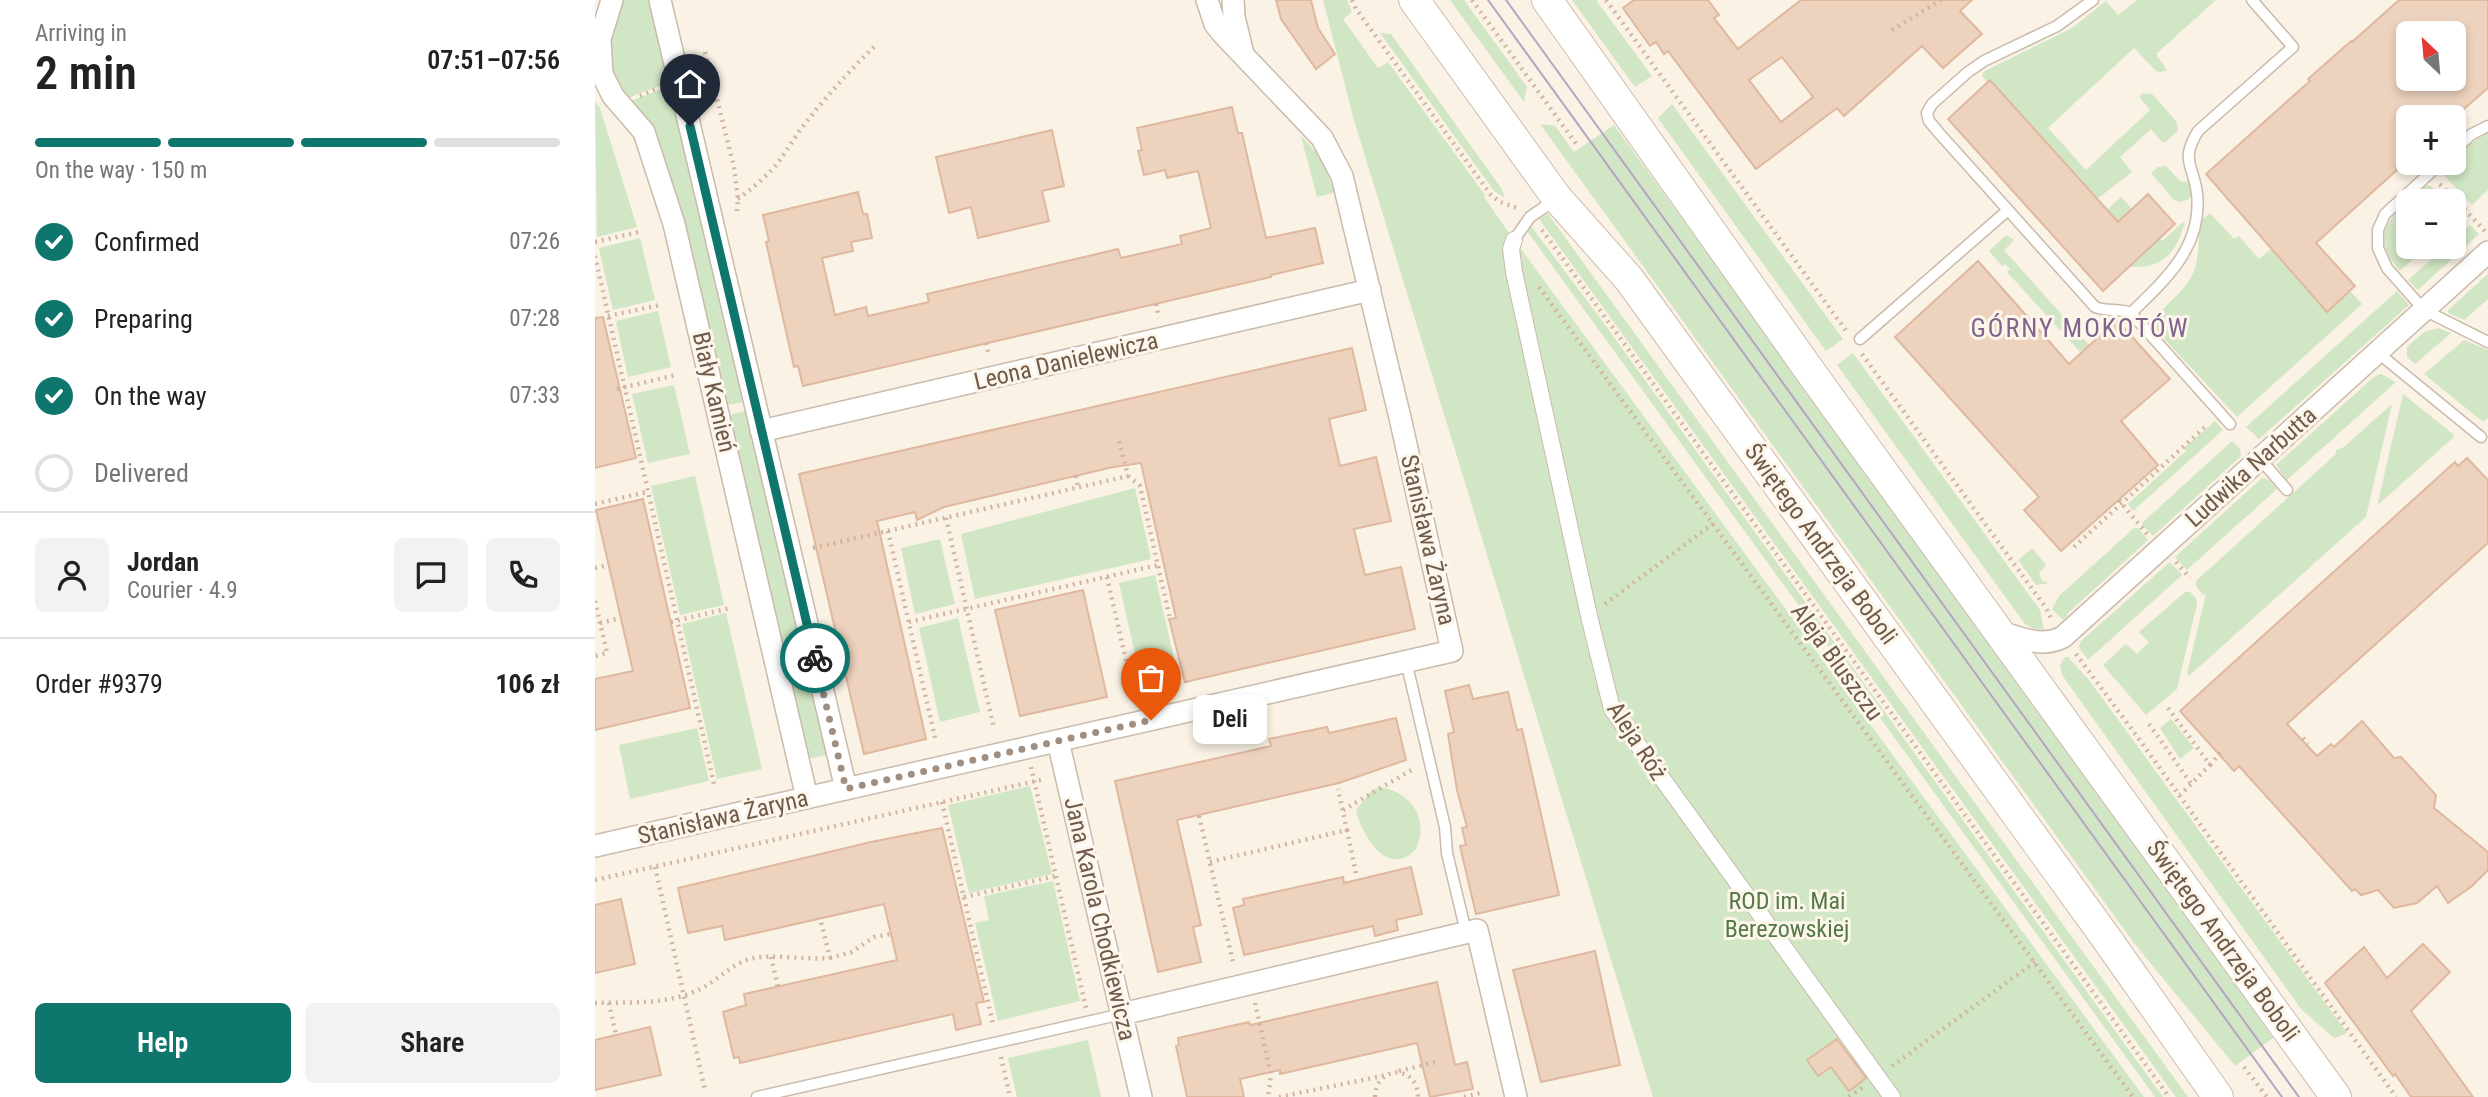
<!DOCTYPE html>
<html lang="en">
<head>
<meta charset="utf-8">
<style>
  :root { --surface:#fff; --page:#f2f2f2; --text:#222; --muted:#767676; --line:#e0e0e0; --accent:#0f766e }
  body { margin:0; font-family:"Roboto Condensed",sans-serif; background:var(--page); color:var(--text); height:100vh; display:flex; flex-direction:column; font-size:26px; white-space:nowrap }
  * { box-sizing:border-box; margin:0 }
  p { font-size:23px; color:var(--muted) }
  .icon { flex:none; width:38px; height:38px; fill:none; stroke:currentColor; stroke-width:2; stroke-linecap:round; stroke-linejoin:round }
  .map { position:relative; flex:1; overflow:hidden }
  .drawer { display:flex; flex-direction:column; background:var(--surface); width:595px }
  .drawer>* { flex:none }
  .needle { width:46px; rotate:334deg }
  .fabs { position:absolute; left:1801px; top:21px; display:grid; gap:14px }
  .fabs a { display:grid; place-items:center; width:70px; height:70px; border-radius:10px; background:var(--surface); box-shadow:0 4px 10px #0003; font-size:35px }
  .pin { position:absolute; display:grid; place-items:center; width:60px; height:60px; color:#fff; margin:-72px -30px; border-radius:50% 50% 50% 0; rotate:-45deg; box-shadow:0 0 7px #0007 }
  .pin .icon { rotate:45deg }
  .courier { position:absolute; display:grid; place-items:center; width:70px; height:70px; margin:-35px; border:5px solid #0f766e; border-radius:50%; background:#fff; color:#222; box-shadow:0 2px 9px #0007 }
  .bubble { position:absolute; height:49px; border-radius:10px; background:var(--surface); box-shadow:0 4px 10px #0003; font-size:23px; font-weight:600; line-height:49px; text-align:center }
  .head em { font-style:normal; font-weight:600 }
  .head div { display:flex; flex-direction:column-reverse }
  .head { display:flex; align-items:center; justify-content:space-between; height:119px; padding:0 35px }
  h1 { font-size:46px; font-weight:600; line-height:52px }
  .bar { display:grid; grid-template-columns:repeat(4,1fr); gap:10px 7px; align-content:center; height:84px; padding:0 35px }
  .bar i { height:9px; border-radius:5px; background:var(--line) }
  .bar .active { background:var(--accent) }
  .bar p { grid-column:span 4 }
  .line { display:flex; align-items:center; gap:18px; padding:0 35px; border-top:2px solid var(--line) }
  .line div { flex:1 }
  .round { display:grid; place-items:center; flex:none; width:74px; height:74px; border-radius:10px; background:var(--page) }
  ol { padding:0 35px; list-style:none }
  li { display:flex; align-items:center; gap:21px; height:77px }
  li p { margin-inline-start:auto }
  li .icon { padding:7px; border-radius:50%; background:var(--accent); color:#fff; stroke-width:4 }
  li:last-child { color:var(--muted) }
  li i { width:38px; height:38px; border:4px solid var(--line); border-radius:50% }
  .primary-button { display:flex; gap:14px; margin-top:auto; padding:14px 35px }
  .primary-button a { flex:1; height:80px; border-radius:10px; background:var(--accent); color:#fff; font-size:28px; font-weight:600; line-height:80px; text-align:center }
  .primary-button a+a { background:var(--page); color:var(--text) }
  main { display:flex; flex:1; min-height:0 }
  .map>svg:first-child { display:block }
  .green { fill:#d1e6c4 }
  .building { fill:#edd2be; stroke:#dfb99f; stroke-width:2; fill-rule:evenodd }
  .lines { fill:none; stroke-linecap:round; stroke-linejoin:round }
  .service-casing { stroke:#cabaab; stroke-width:13 }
  .pedestrian-casing { stroke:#cabaab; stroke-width:18 }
  .minor-casing { stroke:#cabaab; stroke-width:24 }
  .secondary-casing { stroke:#cfbcac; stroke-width:32 }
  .path { stroke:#d2b5a1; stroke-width:4.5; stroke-dasharray:2 5; stroke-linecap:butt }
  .service { stroke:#fff; stroke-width:10 }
  .pedestrian { stroke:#fff; stroke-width:16 }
  .minor { stroke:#fff; stroke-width:21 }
  .secondary { stroke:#fff; stroke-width:30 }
  .tram { stroke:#b5a4c2; stroke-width:2 }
  .done { stroke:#a08f81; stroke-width:7; stroke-dasharray:0 12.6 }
  .route { stroke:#0f766e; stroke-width:9 }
  .labels { text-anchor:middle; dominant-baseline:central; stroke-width:6; stroke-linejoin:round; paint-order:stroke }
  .street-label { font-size:24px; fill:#705a4c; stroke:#fdf6ea }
  .park-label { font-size:24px; fill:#557a48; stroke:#fdf6ea }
  .neighbourhood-label { font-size:26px; letter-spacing:2px; fill:#80648c; stroke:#fdf6ea }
</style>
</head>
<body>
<main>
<section class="drawer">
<div class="head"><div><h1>2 min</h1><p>Arriving in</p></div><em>07:51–07:56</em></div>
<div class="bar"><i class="active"></i><i class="active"></i><i class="active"></i><i></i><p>On the way · 150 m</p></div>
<ol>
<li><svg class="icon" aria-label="check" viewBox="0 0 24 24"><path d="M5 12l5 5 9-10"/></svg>Confirmed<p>07:26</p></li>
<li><svg class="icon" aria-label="check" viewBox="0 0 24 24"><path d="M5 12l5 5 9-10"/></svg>Preparing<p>07:28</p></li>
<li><svg class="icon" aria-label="check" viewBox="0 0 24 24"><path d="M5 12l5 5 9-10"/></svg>On the way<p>07:33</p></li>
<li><i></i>Delivered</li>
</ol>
<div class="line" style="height:126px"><a class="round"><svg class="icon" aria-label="person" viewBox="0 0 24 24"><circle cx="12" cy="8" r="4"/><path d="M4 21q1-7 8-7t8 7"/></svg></a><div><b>Jordan</b><p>Courier · 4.9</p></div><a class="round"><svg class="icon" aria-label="chat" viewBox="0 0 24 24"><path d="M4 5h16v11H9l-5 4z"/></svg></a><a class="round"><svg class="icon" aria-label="phone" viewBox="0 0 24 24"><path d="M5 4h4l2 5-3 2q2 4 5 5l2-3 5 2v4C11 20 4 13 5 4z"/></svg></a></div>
<div class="line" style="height:91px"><div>Order #9379</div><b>106 zł</b></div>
<div class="primary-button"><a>Help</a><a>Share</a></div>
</section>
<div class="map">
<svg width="1893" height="1097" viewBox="0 0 1893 1097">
  <rect width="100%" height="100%" fill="#faf2e4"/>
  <!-- green -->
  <path class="green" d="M26,0H55L74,82L33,98L18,80L13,48Z
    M728,0H752L757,12L748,19L783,68L793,62L890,195L889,197L912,230L1549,1097H1058L759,120Z
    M855,0H869L932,87L929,102Z
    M977,0H1001L1057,76L1040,87Z
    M1542,0H1621L1561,54L1572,70L1566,72L1561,71L1539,48L1453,128L1491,170L1555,110L1545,98L1546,93L1557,94L1581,121L1583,130L1571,142H1567L1556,129L1525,157L1537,172L1502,199L1387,76L1388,72L1477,28L1511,1L1523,15Z
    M785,33L796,34L906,188L910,198L899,191Z
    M76,86L149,402L131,405L90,224L78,186L58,129L51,117L35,101Z
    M0,101L5,108L42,227L2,237Z
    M1077,104L1248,339L1231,351L1063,118Z
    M945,124L960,126L979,152L1019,125L1567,880L1678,1038L1640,1066L1539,943Z
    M1893,133V190L1877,205L1848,174V169L1854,163H1858L1859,159L1879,141Z
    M706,136L725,156L740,192L722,197Z
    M1571,166L1586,182L1597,181L1598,193L1594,199L1586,202L1579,200L1556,173L1563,167Z
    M1830,185L1836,186L1851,201H1813V247H1831L1805,271C1770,232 1801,212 1830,185Z
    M1526,197L1567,241L1588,222L1590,223C1580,254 1569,268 1535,267L1550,253L1512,210Z
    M1615,213L1639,239L1644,236L1664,259L1676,249L1732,311L1755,291L1767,304L1642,417L1561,330L1559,324L1561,316C1599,278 1604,279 1604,223Z
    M953,214L1593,1097H1581L944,219Z
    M1875,225L1884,234L1823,290L1813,280L1850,247H1858L1859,239Z
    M936,226L1008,322L1568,1097H1560L932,231Z
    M1411,235L1419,240L1409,250L1494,345L1485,352L1412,272L1415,269L1410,264L1407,266L1394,251Z
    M45,238L60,300L18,310L4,248Z
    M1893,274V299L1869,320L1853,313V310Z
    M1802,291L1814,305L1664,439L1651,427Z
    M63,311L76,367L33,377L21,321Z
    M1843,328L1856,333L1820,364L1812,357V347L1829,332Z
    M1869,340L1893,350V418L1888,422L1829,374Z
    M1258,353L1445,610L1449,630L1439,629L1430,624L1242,365Z
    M1786,374L1801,382L1692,480L1681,465L1780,376Z
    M79,385L95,454L53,463L37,394Z
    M1808,394L1858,434L1859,437L1784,504L1783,502Z
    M1797,404L1771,517L1594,676L1592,673L1611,594L1608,595L1601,586V581L1741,454V450L1749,447Z
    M151,411L209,653L206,659L192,660L190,656L133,415Z
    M1620,421L1628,430L1538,511L1533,504L1591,451L1589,448Z
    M1637,441L1645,449L1646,456L1558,536L1547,525L1548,522Z
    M100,476L129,605L85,615L56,486Z
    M1667,478L1674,480L1682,489L1592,570L1580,557Z
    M540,488L556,559L380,599L366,534Z
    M1539,528H1543L1553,540L1472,614L1473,615L1468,620L1457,609L1464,596Z
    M345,539L360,604L320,614L306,548Z
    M1437,548L1451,565L1444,573L1447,581L1455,583L1441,585L1423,560Z
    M1575,562L1587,575L1493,660L1484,648L1485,642Z
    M560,575L581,667L545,676L524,583Z
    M1590,592H1595L1601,598L1602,604L1582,689L1551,715L1508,665L1531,644L1542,654L1554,642L1544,632Z
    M131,613L167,769L122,779L87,624Z
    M363,618L385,712L345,722L324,628Z
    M1470,657H1473L1494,680L1752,1033L1739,1038L1706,1009L1467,675L1465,665Z
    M211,674L213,676L232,755L212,759L195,683L199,676Z
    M1576,719L1599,748L1585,759L1565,728Z
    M102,728L114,781L35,799L24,745Z
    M435,786L457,874L374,893L353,805Z
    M785,787C810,791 829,810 825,836C824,840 822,848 819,851C791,878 766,833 761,810L776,791Z
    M458,881L485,1001L403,1021L380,923L394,920L389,896Z
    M493,1040L506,1097H422L413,1058Z"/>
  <!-- building -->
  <path class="building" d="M681,0H716L723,28L740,54L721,69L686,19Z
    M1039,0H1113L1124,15L1119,18L1143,49L1206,0H1377L1365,11L1387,34L1348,68L1327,46L1249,116L1242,108L1161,169L1073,51L1069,54L1061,42L1055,46L1045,32L1028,8ZM1187,57L1218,97L1186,122L1154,80Z
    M1804,0H1893V88L1860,117H1813V160L1721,243L1760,286L1732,312L1611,174L1715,81L1713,79L1756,41L1757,42ZM1813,33H1858V79H1813Z
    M1395,80L1523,222L1553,194L1580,224L1508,291L1353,119Z
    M637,107L643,133H647L671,238L720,228L728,263L676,275V277L208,386L203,366L199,367L171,242L174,241L168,215L263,192L268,214H272L277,238L256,242L258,251L227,258L240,315L271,307L273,316L334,302L332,294L523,249L526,258L587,244L585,236L616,228L603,171L572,178L570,170L549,175L543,151L547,150L542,128Z
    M457,130L469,186L447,191L454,221L383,238L376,207L354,213L341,157Z
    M1383,261L1474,364L1522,320L1575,379L1526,421L1563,465L1466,551L1429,510L1444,497L1300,337Z
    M8,317L41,458L0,468V318Z
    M757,348L771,410L734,419L745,466L781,457L796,521L759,529L770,575L806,567L820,629L590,682L574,619L581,618L546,463L518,467L349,507L322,520L320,512L282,521L331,739L269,754L204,474Z
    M1872,458L1893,480V543L1692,724L1722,756L1736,744L1739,747L1767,721L1799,758L1806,757L1841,795L1839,808L1893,852V870L1877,886L1853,903L1842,886L1822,903L1799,908L1783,890L1766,895L1760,889L1757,891L1644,766L1639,771L1585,711L1860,462L1863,466Z
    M48,499L95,708L0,730V679L38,671L1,510Z
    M488,590L512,697L425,716L400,610Z
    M874,685L878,699L913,692L922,730L927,729L964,895L881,914L865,846L871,845L867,828L872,827L862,790L853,734L859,732L850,691Z
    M801,718L811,760L744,783L582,820L606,925L598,927L606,962L563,972L520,781L676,746L674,739L732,727L734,733Z
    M347,828L389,1002L381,1003L386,1024L361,1030L358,1014L145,1063L144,1057L139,1058L128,1012L151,1005L149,994L302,960L289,904L130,940L127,926L93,933L83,888L276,842Z
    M816,867L827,914L801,920L803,930L780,936L778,926L649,955L638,908L649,905L648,899L748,877L749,883Z
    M26,899L40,964L0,973V905Z
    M1828,944L1855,972L1816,1011L1878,1097H1816L1800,1074L1798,1076L1730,983L1769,947L1792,978Z
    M1000,951L1025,1065L946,1082L918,970Z
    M842,982L860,1065L872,1062L878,1089L835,1097L822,1043L685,1074V1070L645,1079L649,1097H592L581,1046L584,1045L583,1038L654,1022L655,1025Z
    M55,1027L66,1075L0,1090V1040Z
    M1242,1039L1271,1078L1254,1091L1236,1067L1223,1076L1212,1060Z"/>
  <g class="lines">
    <!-- service casing -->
    <g class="service-casing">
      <path id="service" d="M1498,0L1462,26L1389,61L1373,72L1337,104L1332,113L1334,121L1344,133L1500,307C1512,312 1524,308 1536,313C1570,280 1608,247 1602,193C1598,164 1585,161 1603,131L1698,47L1657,0
        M1858,151L1877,134L1893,126
        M1846,163L1790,214L1783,230V248L1792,268L1829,310L1893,342
        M919,240L935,217L960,200
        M1536,313L1635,424
        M1265,339L1413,210
        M1782,352L1886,437
        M1665,459L1692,490
        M811,661L850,827L852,853L871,932
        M183,673L222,664
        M162,1097L527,1014"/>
    </g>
    <!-- pedestrian casing -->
    <g class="pedestrian-casing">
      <path id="pedestrian" d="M919,240L916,249L919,272L994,616L1017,709L1297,1097"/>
    </g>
    <!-- minor casing -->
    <g class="minor-casing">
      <path id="minor" d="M17,0L5,39L7,74L18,96L49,132L79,224L212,798
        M65,0L251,789
        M638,0L639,17L648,54
        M166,431L775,290
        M1405,632C1426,638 1447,648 1468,637L1893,252
        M463,741L546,1097
        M0,846L857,651L806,422L747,176L727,138L629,35L620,24L612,0
        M527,1014L882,930L921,1097"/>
    </g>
    <!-- secondary casing -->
    <g class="secondary-casing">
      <path id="secondary" d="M819,0L962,198L1034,279L1509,935L1623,1097
        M952,0L1217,374L1741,1097"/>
    </g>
    <!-- path -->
    <path class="path" d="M757,0L761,9L896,195L905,202L922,208
      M877,0L982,145
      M1011,0L1252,332
      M1297,30L1346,0
      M110,52L139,167L143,199L142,212
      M45,96L63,88
      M1845,184L1890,231
      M143,199C159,187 176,173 187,157C193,148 199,139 205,130C229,99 254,71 282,44
      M947,230L1574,1097
      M0,242L48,231
      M0,256L119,784
      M944,287L1538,1097
      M561,304L564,318
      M13,316L65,305
      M391,343L394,356
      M1267,354L1451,608L1457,620
      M22,389L81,375
      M481,476L483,488
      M533,476L545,486L575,619
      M1524,500L1552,534
      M0,504L52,492
      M351,518L399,728
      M293,531L341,742
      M1479,547L1612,425
      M218,548L533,476L524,441
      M1581,562L1595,578
      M0,568L14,565
      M512,577L539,696
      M0,601L12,653L0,656
      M1010,604L1119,523
      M76,622L135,608
      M314,622L563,565
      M5,623L26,618
      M1481,654L1541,735L1801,1097
      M591,681V684
      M1573,708L1615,765L1585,795
      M1554,724L1597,785
      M1708,738L1713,744
      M1615,765L1626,752
      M436,767L491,1008
      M347,802L398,1024
      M748,810L820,768
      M604,816L639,966
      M752,830L761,873
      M615,862L752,830L743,789
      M60,867L110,1090
      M0,880L450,779
      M369,897L461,876
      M176,957L183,987
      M235,958L257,952L279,937L296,934
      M0,1003C34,1002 76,1005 107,988C125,979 138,962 159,958C178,954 212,960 235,958L225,918
      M14,1003L21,1035
      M660,1003L676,1075L673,1097
      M406,1057L415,1097
      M1297,1066L1440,962
      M1649,1067L1672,1097
      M804,1071L841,1062
      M684,1097L792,1075
      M780,1097C781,1064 823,1065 823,1097
      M869,1097L885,1093
      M1254,1097L1268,1087"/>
    <!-- service -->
    <use href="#service" class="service"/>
    <!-- pedestrian -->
    <use href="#pedestrian" class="pedestrian"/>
    <!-- minor -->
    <use href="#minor" class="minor"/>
    <!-- secondary -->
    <use href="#secondary" class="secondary"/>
    <!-- tram -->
    <path class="tram" d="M893,0L1687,1097
      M911,0L1704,1097"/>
  </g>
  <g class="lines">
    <!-- done -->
    <path class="done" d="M220,658L251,789L556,720"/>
    <!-- route -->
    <path class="route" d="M95,126L220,658"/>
  </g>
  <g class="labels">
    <!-- street labels -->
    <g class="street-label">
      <text transform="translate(471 361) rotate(-13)">Leona Danielewicza</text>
      <text transform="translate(119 392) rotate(77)">Biały Kamień</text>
      <text transform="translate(1656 467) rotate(-42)">Ludwika Narbutta</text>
      <text transform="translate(833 540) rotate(77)">Stanisława Żaryna</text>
      <text transform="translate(1226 544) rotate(54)">Świętego Andrzeja Boboli</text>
      <text transform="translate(1242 662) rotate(54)">Aleja Bluszczu</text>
      <text transform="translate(1042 741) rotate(57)">Aleja Róż</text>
      <text transform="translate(128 817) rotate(-13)">Stanisława Żaryna</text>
      <text transform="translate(505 919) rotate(77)">Jana Karola Chodkiewicza</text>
      <text transform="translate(1628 941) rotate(54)">Świętego Andrzeja Boboli</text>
    </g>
    <!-- park labels -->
    <g class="park-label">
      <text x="1192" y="901">ROD im. Mai<tspan x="1192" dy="28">Berezowskiej</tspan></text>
    </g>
    <!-- neighbourhood labels -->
    <g class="neighbourhood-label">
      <text x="1485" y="328">GÓRNY MOKOTÓW</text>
    </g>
  </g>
</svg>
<div class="fabs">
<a><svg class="needle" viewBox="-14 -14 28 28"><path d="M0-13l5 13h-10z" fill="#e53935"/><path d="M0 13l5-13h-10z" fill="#767676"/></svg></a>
<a>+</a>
<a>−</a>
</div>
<div class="pin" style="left:556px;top:720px;background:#ea580c"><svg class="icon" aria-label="bag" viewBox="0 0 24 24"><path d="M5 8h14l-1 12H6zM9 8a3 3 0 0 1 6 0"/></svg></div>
<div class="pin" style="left:95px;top:126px;background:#1f2937"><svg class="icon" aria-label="home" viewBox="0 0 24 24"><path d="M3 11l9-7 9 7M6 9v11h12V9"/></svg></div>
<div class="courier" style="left:220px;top:658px"><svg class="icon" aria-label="bike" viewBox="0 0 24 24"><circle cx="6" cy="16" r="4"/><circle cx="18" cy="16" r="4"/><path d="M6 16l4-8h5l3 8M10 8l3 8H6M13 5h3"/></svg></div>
<div class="bubble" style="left:598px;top:695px;width:74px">Deli</div>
</div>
</main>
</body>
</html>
